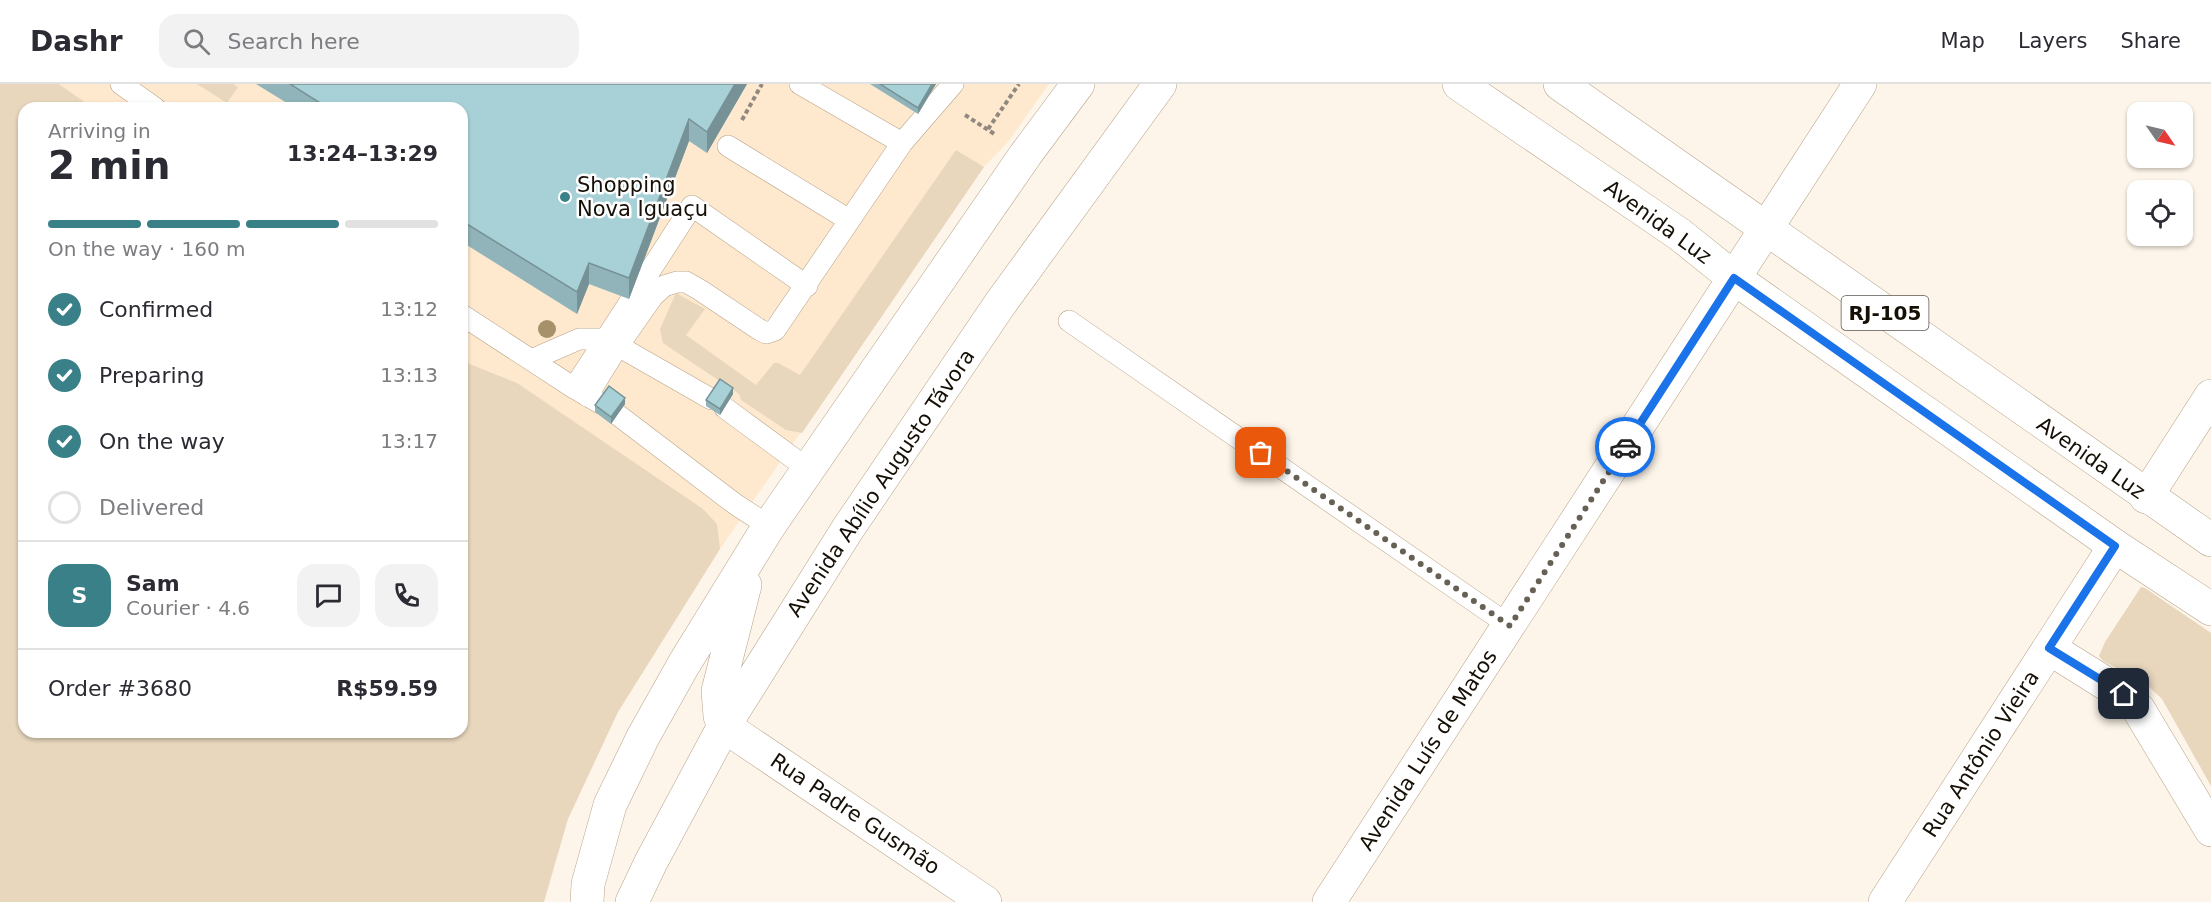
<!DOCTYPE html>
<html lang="en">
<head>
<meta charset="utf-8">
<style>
  :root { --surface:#fff; --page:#f2f2f3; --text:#2b2b33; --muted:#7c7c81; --line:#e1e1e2; --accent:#398089 }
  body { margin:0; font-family:"DejaVu Sans",sans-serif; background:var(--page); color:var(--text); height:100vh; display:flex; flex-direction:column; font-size:22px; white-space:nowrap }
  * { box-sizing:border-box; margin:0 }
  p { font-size:20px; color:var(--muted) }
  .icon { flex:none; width:33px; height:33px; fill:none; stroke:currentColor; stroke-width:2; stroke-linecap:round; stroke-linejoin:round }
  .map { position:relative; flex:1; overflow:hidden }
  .sheet { position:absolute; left:18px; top:18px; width:450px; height:636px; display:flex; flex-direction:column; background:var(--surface); border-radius:18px; box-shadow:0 2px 4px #0004 }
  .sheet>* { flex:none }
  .needle { width:39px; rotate:124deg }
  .buttons { position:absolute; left:2127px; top:18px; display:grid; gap:12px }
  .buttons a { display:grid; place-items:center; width:66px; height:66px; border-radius:12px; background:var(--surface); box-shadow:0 2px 4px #0004; font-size:30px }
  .pin { position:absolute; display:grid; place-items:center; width:51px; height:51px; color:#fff; margin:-26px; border-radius:12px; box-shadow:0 3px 9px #0006 }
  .courier { position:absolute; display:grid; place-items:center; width:60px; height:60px; margin:-30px; border:4px solid #1a73e8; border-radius:50%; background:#fff; color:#222; box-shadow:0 2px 8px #0007 }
  .headline em { font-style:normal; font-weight:600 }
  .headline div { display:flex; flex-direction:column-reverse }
  .headline { display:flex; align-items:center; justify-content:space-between; height:102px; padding:0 30px }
  h1 { font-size:39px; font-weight:600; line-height:45px }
  .bar { display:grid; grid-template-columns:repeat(4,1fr); gap:9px 6px; align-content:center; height:72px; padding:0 30px }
  .bar i { height:8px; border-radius:4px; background:var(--line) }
  .bar .on { background:var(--accent) }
  .bar p { grid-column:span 4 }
  .line { display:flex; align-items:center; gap:15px; padding:0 30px; border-top:2px solid var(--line) }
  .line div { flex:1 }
  .round { display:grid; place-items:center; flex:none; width:63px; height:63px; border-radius:18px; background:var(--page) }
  ol { padding:0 30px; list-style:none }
  li { display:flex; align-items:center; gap:18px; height:66px }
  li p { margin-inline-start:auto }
  li .icon { padding:6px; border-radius:50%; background:var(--accent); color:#fff; stroke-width:4 }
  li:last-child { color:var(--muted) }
  li i { width:33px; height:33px; border:3px solid var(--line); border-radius:50% }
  header { display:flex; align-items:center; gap:36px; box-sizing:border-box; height:84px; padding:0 30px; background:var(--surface); border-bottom:2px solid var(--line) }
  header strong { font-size:28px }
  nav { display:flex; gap:33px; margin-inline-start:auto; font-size:21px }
  .search { width:420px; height:54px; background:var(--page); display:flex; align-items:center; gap:15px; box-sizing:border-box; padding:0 21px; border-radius:18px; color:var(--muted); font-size:22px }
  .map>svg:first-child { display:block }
  .built { fill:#fee9ce }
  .green { fill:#e8d6bd }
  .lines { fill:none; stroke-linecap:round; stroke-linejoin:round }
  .service-casing { stroke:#b7a288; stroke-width:22 }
  .minor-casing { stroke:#b7a288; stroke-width:34 }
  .primary-casing { stroke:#b7a288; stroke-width:34 }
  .path { stroke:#91897f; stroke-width:4; stroke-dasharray:4.5 3; stroke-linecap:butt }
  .service { stroke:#fff; stroke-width:21 }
  .minor { stroke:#fff; stroke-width:33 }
  .primary { stroke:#fff; stroke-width:33 }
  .tree { fill:#a7916a }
  .wall { fill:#90b4b9 }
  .shaded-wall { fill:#769296 }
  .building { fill:#a8d1d7; stroke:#769296; stroke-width:1.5 }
  .done { stroke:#676055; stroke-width:6; stroke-dasharray:0 10.8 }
  .route { stroke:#1a73e8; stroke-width:8 }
  .poi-dot { fill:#398089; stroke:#fff; stroke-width:2 }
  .labels { text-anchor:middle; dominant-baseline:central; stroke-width:5; stroke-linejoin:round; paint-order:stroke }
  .shield { fill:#fff; stroke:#5c5751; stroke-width:1.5 }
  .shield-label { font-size:20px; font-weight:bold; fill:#160f06 }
  .poi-label { font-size:21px; fill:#160f06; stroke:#fff; text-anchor:start }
  .street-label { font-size:21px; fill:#160f06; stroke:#fff }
</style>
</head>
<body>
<header>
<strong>Dashr</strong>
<div class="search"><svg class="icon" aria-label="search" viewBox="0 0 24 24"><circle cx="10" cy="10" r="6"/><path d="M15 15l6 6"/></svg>Search here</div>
<nav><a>Map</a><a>Layers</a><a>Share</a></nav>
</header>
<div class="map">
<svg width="2211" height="818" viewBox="0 0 2211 818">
  <rect width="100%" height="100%" fill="#fdf5e9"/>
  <!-- built -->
  <path class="built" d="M59,0H1049L1008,58L984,83L720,465L462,283V24H93Z"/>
  <!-- green -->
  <path class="green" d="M0,0H59L93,24H24V648H462V277L517,299L703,425L717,440L720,465L618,628L568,735L544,818H0Z
    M197,0H233L238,3L227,19Z
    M956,66L984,83L802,349L786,346L741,316L739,310L663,259L660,245L676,209L705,225L686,251L756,301L774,279H778L800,291Z
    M2141,503L2145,504L2211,549V702L2162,615L2145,599L2103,577L2099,572L2105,558Z"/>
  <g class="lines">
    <!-- service casing -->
    <g class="service-casing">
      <path id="service" d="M121,0L155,24
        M800,0L902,59
        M728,62L849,136
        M462,231L574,304
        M1069,237L1510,542
        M531,276L579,255H606L711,315
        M587,312L618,262L653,212L664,202L677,198H686L700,206L760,246L766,249L775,246L902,59L953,0
        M600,319L574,304L692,122L807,202
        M725,324L808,385
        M618,331L735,420L769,442"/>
    </g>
    <!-- minor casing -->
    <g class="minor-casing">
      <path id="minor" d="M2146,413L2211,312
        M2049,564L2124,611L2139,626L2211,746
        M724,642L985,818
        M1329,818L1860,0
        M1885,818L2115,462"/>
    </g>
    <!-- primary casing -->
    <g class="primary-casing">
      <path id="primary" d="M1459,0L1679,150L1734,194L2115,462L2211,525
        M1560,0L2211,456
        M724,642L720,632L718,607L745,501
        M587,818L588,800L610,721L643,653L684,580L769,442L1026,70L1078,0
        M632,818L651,778L724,642L847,446L1000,220L1160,0"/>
    </g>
    <!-- path -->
    <path class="path" d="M965,31L996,51
      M742,36L762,0
      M988,45L1019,0"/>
    <!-- service -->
    <use href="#service" class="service"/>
    <!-- minor -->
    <use href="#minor" class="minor"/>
    <!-- primary -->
    <use href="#primary" class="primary"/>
  </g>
  <!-- trees -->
  <circle class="tree" cx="547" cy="245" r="9"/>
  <!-- wall -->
  <path class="wall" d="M256,0H747L707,69L689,57L629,215L589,200L577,230L462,158V24H295Z
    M870,0H936L918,30Z
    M733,310L720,331L706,322V316Z
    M625,320L611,340L595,328V321Z"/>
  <!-- shaded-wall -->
  <path class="shaded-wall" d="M735,0H747L707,69V48Z
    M932,0H936L918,30V24Z
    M689,35V57L629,215V194Z
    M589,179V200L577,230V208Z
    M733,304V310L720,331V325Z
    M625,314V320L611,340V333Z"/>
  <!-- building -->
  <path class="building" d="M290,0H735L707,48L689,35L629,194L589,179L577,208L462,137V24H328Z
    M880,0H932L918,24Z
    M720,295L733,304L720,325L706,316Z
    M609,302L625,314L611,333L595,321Z"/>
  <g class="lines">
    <!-- done -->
    <path class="done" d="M1261,369L1510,542L1625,363"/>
    <!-- route -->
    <path class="route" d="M1625,363L1734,194L2115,462L2049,564L2124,610"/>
  </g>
  <!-- markers -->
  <circle class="poi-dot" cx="565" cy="113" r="6"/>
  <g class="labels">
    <!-- shield labels -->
    <rect class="shield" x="1841.5" y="212" width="87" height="34" rx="4.5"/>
    <g class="shield-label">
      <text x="1885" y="229">RJ-105</text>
    </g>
    <!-- poi labels -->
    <g class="poi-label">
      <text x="577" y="101">Shopping<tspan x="577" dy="24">Nova Iguaçu</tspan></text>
    </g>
    <!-- street labels -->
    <g class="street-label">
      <text transform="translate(1658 138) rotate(36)">Avenida Luz</text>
      <text transform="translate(2091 374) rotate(35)">Avenida Luz</text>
      <text transform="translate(881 399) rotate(-56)">Avenida Abílio Augusto Távora</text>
      <text transform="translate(1428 666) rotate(-57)">Avenida Luís de Matos</text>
      <text transform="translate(1981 670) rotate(-57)">Rua Antônio Vieira</text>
      <text transform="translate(855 730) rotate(34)">Rua Padre Gusmão</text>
    </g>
  </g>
</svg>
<div class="buttons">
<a><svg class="needle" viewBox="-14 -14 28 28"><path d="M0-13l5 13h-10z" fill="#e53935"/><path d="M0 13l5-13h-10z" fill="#7c7c81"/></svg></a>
<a><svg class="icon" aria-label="locate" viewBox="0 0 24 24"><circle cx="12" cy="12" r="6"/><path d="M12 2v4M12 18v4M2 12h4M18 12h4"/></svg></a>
</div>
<div class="pin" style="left:1261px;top:369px;background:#ea580c"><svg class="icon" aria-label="bag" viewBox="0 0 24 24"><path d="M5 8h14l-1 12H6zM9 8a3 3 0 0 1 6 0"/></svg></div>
<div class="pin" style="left:2124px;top:610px;background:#1f2937"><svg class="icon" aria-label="home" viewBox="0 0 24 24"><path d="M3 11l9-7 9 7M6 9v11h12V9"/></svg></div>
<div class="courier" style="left:1625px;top:363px"><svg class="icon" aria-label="car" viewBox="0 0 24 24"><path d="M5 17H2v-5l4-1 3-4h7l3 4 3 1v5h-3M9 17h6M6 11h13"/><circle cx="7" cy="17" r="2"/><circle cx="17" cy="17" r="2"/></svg></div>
<section class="sheet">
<div class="headline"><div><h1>2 min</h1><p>Arriving in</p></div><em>13:24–13:29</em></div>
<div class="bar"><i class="on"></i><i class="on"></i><i class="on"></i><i></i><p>On the way · 160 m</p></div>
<ol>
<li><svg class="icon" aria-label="check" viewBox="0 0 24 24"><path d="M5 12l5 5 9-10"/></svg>Confirmed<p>13:12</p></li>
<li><svg class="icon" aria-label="check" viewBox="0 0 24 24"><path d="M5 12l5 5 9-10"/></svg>Preparing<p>13:13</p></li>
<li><svg class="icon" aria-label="check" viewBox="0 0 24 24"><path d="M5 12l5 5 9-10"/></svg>On the way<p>13:17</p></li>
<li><i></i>Delivered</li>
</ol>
<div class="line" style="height:108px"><b class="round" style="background:var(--accent);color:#fff">S</b><div><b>Sam</b><p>Courier · 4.6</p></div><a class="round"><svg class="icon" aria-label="chat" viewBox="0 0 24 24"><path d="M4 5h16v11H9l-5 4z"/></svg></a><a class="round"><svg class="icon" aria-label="phone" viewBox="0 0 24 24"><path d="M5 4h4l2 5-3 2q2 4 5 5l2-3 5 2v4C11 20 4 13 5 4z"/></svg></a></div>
<div class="line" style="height:78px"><div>Order #3680</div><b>R$59.59</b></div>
</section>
</div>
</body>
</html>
